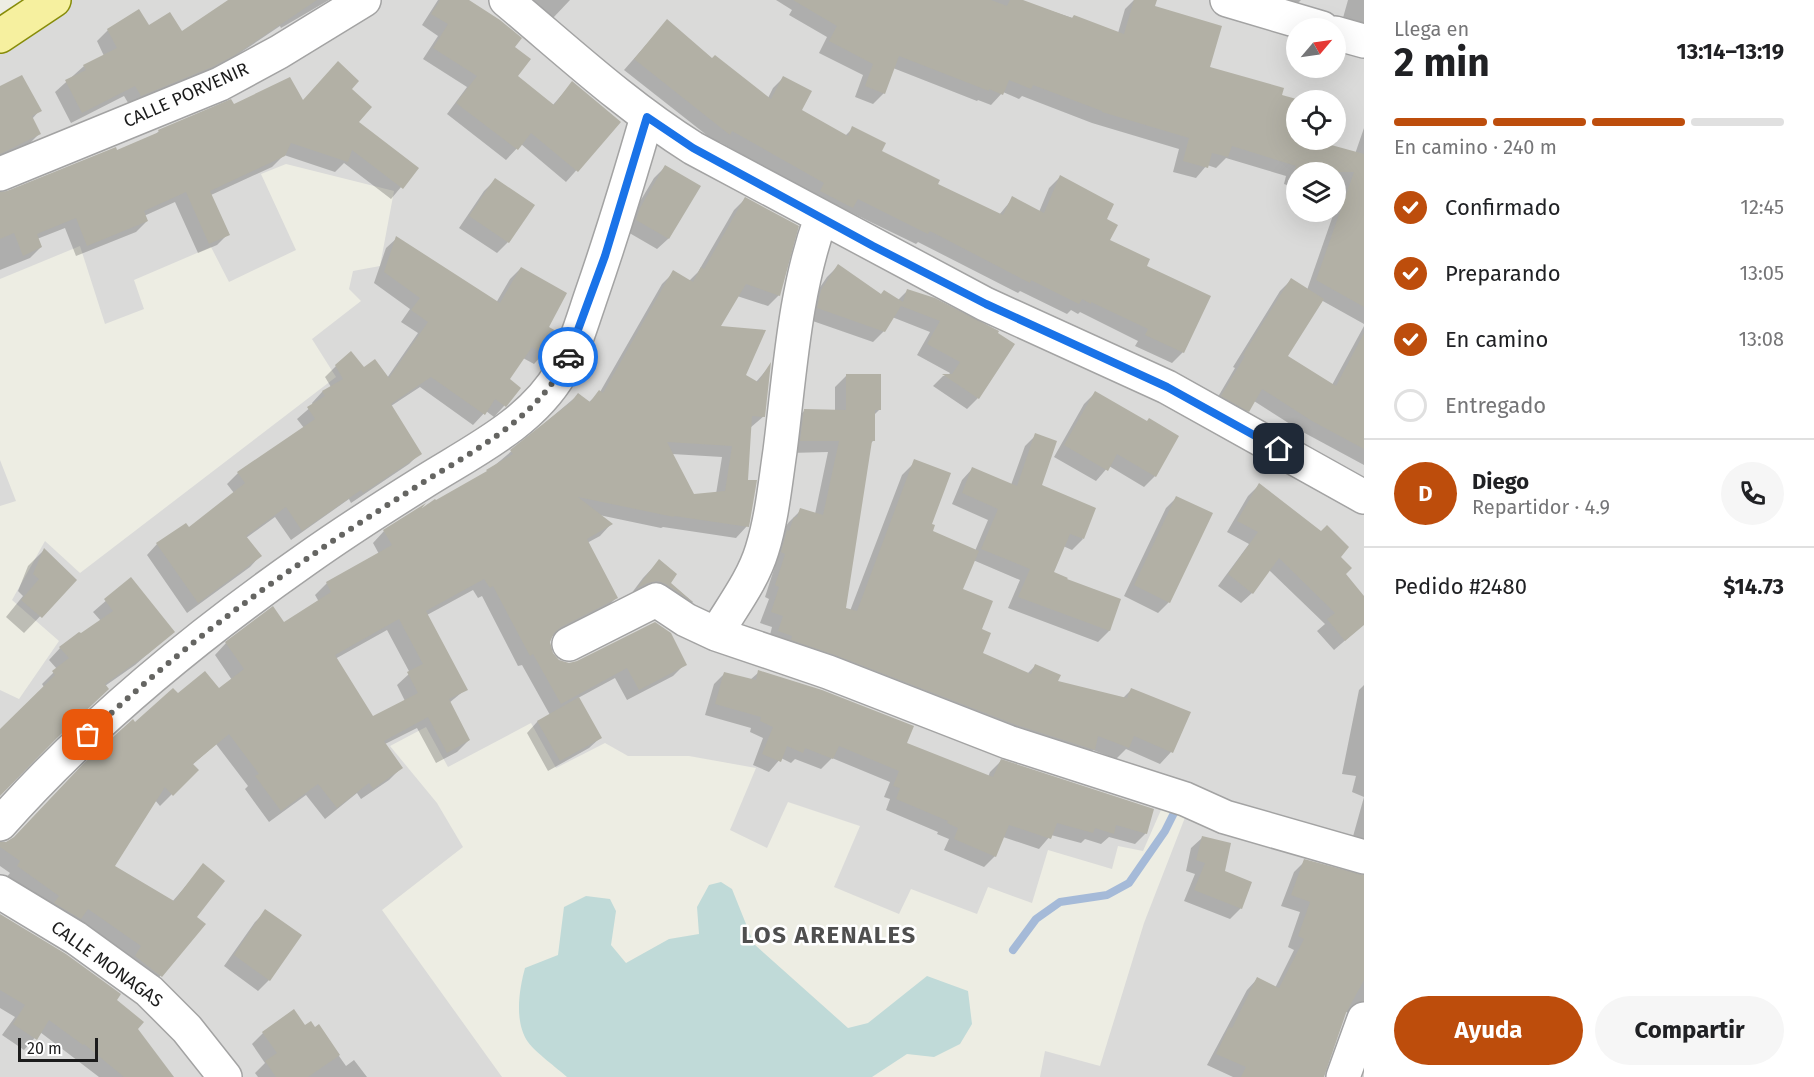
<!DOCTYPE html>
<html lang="es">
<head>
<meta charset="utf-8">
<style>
  :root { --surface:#fff; --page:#f6f6f6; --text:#202124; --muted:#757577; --line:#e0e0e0; --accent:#bd4d0c }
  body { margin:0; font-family:"Fira Sans",sans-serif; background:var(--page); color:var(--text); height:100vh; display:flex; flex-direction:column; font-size:22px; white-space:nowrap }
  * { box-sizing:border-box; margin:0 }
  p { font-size:20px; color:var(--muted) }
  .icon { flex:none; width:33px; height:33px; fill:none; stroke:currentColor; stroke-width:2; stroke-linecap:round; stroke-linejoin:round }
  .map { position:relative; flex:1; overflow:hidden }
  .side { display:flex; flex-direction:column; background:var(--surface); width:450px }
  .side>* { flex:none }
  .needle { width:39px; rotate:61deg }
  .buttons { position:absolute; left:1286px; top:18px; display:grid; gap:12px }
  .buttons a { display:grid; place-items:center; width:60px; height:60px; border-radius:50%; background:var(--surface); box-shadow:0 6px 24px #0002; font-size:30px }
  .scale { position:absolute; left:18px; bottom:15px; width:80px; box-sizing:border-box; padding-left:6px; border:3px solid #1c1c1c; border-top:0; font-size:16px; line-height:21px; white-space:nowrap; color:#1c1c1c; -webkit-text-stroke:4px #fff; paint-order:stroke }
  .pin { position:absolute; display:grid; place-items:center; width:51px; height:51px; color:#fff; margin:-26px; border-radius:12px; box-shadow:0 3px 9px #0006 }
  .courier { position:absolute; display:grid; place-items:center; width:60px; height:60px; margin:-30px; border:4px solid #1a73e8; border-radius:50%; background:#fff; color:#222; box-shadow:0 2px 8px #0007 }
  .headline em { font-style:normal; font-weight:700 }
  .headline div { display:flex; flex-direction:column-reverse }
  .headline { display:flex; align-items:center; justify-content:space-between; height:102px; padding:0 30px }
  h1 { font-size:39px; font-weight:700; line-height:45px }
  .bar { display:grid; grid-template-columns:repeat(4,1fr); gap:9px 6px; align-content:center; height:72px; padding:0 30px }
  .bar i { height:8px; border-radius:4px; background:var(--line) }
  .bar .on { background:var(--accent) }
  .bar p { grid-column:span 4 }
  .line { display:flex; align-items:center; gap:15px; padding:0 30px; border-top:2px solid var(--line) }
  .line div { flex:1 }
  .round { display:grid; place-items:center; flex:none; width:63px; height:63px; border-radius:32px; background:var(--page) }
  ol { padding:0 30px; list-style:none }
  li { display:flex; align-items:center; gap:18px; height:66px }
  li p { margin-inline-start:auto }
  li .icon { padding:6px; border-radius:50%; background:var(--accent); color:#fff; stroke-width:4 }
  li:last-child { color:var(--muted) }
  li i { width:33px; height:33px; border:3px solid var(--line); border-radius:50% }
  .action { display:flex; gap:12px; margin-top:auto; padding:12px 30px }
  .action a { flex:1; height:69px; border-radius:36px; background:var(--accent); color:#fff; font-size:24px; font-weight:700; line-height:69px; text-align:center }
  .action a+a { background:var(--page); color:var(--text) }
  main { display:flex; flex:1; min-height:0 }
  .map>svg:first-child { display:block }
  .residential { fill:#dadad9; fill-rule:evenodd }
  .wetland { fill:#c0dad8 }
  .shadow { fill:#0003; fill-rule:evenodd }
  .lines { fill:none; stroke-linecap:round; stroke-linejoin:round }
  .stream { stroke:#a5bad8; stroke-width:8 }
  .building { fill:#b2b0a5; fill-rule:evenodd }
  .minor-casing { stroke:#a3a3a3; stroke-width:36 }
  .major-casing { stroke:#878c09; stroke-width:36 }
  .minor { stroke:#fff; stroke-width:33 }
  .major { stroke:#f6f09f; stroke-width:33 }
  .done { stroke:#656562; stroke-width:6; stroke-dasharray:0 10.8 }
  .route { stroke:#1a73e8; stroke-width:8 }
  .labels { text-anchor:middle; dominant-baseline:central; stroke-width:5; stroke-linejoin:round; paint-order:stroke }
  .street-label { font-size:18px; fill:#1c1c1c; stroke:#fff }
  .district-label { font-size:24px; font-weight:bold; letter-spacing:1.5px; fill:#4f4f4f; stroke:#fff }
</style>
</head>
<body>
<main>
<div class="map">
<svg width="1364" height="1077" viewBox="0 0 1364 1077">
  <rect width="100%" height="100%" fill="#edede3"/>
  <!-- residential -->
  <path class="residential" d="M54,0H1364V1077H1040L1045,1051L1100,1066L1144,923L1191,802L1168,794L1143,851L1118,846L1112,869L1048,850L1032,903L988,887L977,914L911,889L899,914L834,887L860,826L788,802L767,848L730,830L756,768L689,756H628L605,743L556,768L531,723L448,767L426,727L390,746L437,803L463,847L382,910L502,1077H0V690L19,699L59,641L12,600L45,541L80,573L336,377L312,339L361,301L349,289L353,271L380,266L394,191L286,164L261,174L296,250L229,282L211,247L134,280L144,309L105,324L80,246L0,279V36ZM1296,28H1335V68H1296ZM1296,100H1335V140H1296ZM1296,172H1335V212H1296Z
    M0,460L16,501L0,506Z"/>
  <!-- wetland -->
  <path class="wetland" d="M721,882L732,889L754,944L848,1028L868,1023L927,976L968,991L972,1024L960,1044L934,1057L907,1054L872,1077H567C557,1068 535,1052 528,1042C514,1022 519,990 525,968L558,955L564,907L586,896L610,899L616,911L611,945L626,963L669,939L699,934L697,907L709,885Z"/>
  <!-- shadow -->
  <path class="shadow" d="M232,0H329L281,28L280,26L222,65L130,106L124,96L71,123L55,92L84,66L104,56L97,41L108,30L148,27L182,33Z
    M438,0H466L513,47L516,77L552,106L572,83L619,122L566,182L521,144L506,160L447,114L467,87L423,59L438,36L422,25Z
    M532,0H570L553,18Z
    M776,0H1018L1118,33L1125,9L1134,0H1142L1153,7L1208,68L1296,101V140H1308L1355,154L1364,128V324L1321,300L1286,356L1332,385L1364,326V465L1301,431L1254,401L1248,411L1237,421L1212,407L1235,368L1233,367L1280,291L1291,280L1307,290L1338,201L1335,200V172H1296V188L1284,184L1286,176L1226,158L1216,168L1207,165L1196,178L1173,172L1179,149L1092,123L1022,96L1019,99L1003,92L991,105L978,100L977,101L893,68L884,93L873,104L855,97L863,75L819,53L827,37L789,15L792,10Z
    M1267,0H1301L1293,8Z
    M1348,0H1364V31L1341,25Z
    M667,21L712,60L768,98L773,88L784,77L800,110L845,136L853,128L880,152L936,185L999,215L1013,198L1039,212L1049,188L1060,177L1105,220L1108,240L1145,266L1183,352L1172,363L1135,346L1138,341L1080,312L1078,314L1071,310L1067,314L1020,291L1018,293L918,242L916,244L848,211L841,218L814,195L720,142L718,144L624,70Z
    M0,88L40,110L32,119L39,134L28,145L0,159Z
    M350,89L357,123L417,168L391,199L344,163L335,172L284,155L272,167L211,195L228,234L217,245L198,253L175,202L144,216L147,221L136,232L76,256L65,228L37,239L41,247L30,258L0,270V194L116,152L154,136L159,131L233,106L302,102Z
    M665,167L668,239L657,249L626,231L629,220L654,178Z
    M495,180L532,205L508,242L497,253L459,228L484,191Z
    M745,199L779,295L768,306L737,296L719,327L744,376L756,382L769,367L764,416L750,428L746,481L747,526L736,538L663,527L661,528L599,515L611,524L600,536L587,543L616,598L605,609L551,637L549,642L551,654L558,661L567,664H685L673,676L627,700L615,678L578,698L600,738L589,748L548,771L527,733L537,722L550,715L522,665L518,666L482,596L478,598L473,590L427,615L466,689L449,703L469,740L457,752L436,763L417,728L385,744L401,768L389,780L361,799L357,793L325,819L306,795L269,822L245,789L248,786L216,744L192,765L196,770L160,806L155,800L113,866L172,902L204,865L195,918L204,924L150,988L6,878L10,873L0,866V844H5L13,839L135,724L177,695L219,690L232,680L215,655L226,643L284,624L319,602L315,595L327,583L379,554L373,543L384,531L482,476L578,395L588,403L600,392L662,284L674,272L689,281L698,272L734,210ZM672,454L722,457L716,494L694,496ZM387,630L410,673L397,685L405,701L373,718L335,659Z
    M397,238L496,303L510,279L521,268L547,328L556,333L544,353L534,364L523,358L507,380L504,406L494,417L486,411L473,425L420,387L391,406L420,453L409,464L351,503L349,499L291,540L275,517L246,538L260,556L250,567L187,613L147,555L157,544L189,529L234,493L227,484L238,473L304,428L297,419L313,405L312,403L322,392L331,387L325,377L336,366L363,369L387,378L418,333L401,322L410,309L374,283L386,248Z
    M838,266L881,295L898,300L908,290L934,300L978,398L967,409L933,386L943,376H948L950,373L917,355L930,332L892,317L884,331L873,342L807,319L810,302L827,277Z
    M846,376L880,409L873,416V441L870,444L845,609L850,611L902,475L914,463L931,532L975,551L988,520L952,504L962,480L972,469L1011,485L1025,446L1036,435L1040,486L1083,539L1072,550L1063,546L1052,573L1065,580L1120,600L1109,631L1098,642L1008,608L1020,580L973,560L961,590L980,630L981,654L1027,674L1035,666L1056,682L1122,699L1131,690L1189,713L1171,752L1160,764L1126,749L1116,759L1093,750L1082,761L768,643L772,627L760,623L769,599L765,597L775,566L770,564L783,530L789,522L801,510L815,514L828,452L789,453L793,423L804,411H835V387Z
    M1095,393L1155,476L1144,487L1109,466L1096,481L1054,457L1084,404Z
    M1259,485L1334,562L1364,624L1334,650L1317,631L1325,624L1269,570L1252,593L1241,603L1218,586L1249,544L1227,532L1248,496Z
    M1177,497L1169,602L1158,613L1124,596L1166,508Z
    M44,550L75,580L24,633L6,617L23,596L18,591L28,566Z
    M659,561L669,583L693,602L677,617L625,602L643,578Z
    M131,579L173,632L135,665L105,686L0,795V731L44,687L42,684L57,669L49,660L60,648L101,621L93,612Z
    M759,672L905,744L988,777L990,772L1001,761L1146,833L1135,844L1109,837L1101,844L1085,839L1081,843L1051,835L1039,849L1003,837L995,856L984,867L944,850L949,839L937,834L938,832L886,810L890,799L884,797L890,782L832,758L821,769L795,759L791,763L781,758L769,772L753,765L763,738L750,732L751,728L705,715L714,684L725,673L750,680Z
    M1364,685V797L1352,792L1356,776L1342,774L1359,690Z
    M1364,797V844L1352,840Z
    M1202,838L1241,908L1230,919L1184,901L1195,874L1186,871L1191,848Z
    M1305,861L1364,975V1015L1358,1012H1345L1322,1077H1233L1207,1065L1247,990L1257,979L1275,988L1294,950L1288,947L1300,912L1281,906L1294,872Z
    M266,911L269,980L258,991L224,966L255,922Z
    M0,915L115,1000L173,1077H99L40,1032L24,1050L2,1035L15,1017L0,1008Z
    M294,1011L305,1027L315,1029L318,1026L346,1066L354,1060L367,1077H258L255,1073L265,1063L252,1044L263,1033Z"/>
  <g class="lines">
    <!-- stream -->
    <path class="stream" d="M1013,950L1036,919L1060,902L1107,895L1129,883L1165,831L1177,807"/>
  </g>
  <!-- building -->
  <path class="building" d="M228,0H317L235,55L212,67L141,96L135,86L82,113L65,80L86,70L83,65L117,48L107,29L139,9L149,25L170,12L182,31Z
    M440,0H469L500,20L522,38L515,47L531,59L518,76L554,105L572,81L621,122L578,172L531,133L518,150L456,103L477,76L433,48L448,24L431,14Z
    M793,0H991L1007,6L1010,0H1023L1072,18L1074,15L1124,34L1134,0H1157L1155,6L1222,26L1210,67L1284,88L1282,95L1300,100H1296V140H1313L1364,154V307L1316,280L1354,172H1294L1296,166L1232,146L1228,157L1212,153L1208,168L1183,161L1189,138L1102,112V111L1033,85L1031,89L1009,80L1003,95L989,89V91L899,56L885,94L865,86L873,64L829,41L837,26Z
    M667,19L712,58L715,55L771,99L783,76L812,91L802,110L848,136L852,126L886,143L882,151L940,180L938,184L1003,215L1012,196L1044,213L1060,175L1114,204L1107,219L1118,225L1110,240L1150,259L1147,266L1211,296L1184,353L1145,335L1148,329L1091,302V304L1082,299L1079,304L1031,280L1030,283L930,231L928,234L858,199L853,208L820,191L824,183L732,131L730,135L634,59Z
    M338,61L359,81L352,89L372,107L359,122L419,168L403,189L352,150L348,162L291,143L285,156L210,191L230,235L209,244L186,192L144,211L148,221L87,246L76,218L37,234L42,247L23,256L14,233L0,239V192L7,191L116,147L117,150L159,132L158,130L231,99L234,104L290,77L303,100Z
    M22,75L42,111L32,116L41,134L0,154V86Z
    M665,165L701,186L669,239L636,220L640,208Z
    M495,178L535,205L509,243L469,216Z
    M745,197L799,226L780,296L746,284L721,326L766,330L746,375L758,382L771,362L765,417L752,416L748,480H757L749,527L674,516V517L578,497L613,524L587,539L618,598L561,627L554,633L550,642L553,653L559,660L569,663L577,661L655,622L671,633L687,665L639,690L627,668L561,704L533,654L530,656L493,586L490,588L484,579L426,611L468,690L449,699L470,740L447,753L428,717L384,741L403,768L373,789L369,783L337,808L318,784L281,811L255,776L259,774L229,734L193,764L199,770L173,796L165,787L115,866L174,901L203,863L225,881L197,917L206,924L162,977L135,956L141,946L88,909L81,919L54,903L59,896L17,866L20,861L0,847V842H6L14,837L83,764L133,719L135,722L173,688L178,693L205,671L219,688L244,669L225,642L273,606L284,622L331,592L326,582L392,545L383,530L426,503L422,508L435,499L436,500L487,471L486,470L513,454L510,450L571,402L578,393L590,402L599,390L603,393L673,270L693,282L701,267L704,269ZM667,442L732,446L725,491L694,494ZM399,619L423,664L407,672L418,693L373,716L335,655Z
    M396,236L500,303L521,267L567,293L549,327L558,332L546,354L532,347L510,379L521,388L506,407L495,399L485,415L431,377L391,404L422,454L363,493L361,490L302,531L286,507L246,536L262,556L198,603L156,543L186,523L189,527L245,483L237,472L315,419L307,407L325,396L322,391L343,379L335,365L351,351L364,367L375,359L389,378L428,322L411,310L420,298L384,272Z
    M838,264L881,294L884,290L903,302L907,289L935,298L999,331L998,333L1015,344L979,399L942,374H952L960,362L927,344L940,321L901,306L885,332L817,308L821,290Z
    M1291,278L1324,299L1288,356L1336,386L1364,333V449L1312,421L1262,389L1249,412L1221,396L1245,356L1243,355Z
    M846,374H881V410H875V441H872L846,608L857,611L914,459L951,473L932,524L935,525L933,531L979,551L963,589L993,601L982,629L991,633L983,653L1031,674L1035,664L1061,675L1058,681L1127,698L1131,688L1191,712L1173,753L1134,736L1129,748L1098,736L1095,750L1014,724L835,655L791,640L792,636L778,631L783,616L771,612L779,587L775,585L785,554L781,552L787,530L789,531L794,517H797L800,508L823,515L839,441H800L804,409L846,410Z
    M1095,391L1147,421L1149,418L1179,436L1156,477L1117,454L1108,471L1064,445Z
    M1035,433L1057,441L1042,485L1096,508L1084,539L1070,534L1054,572L1068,578L1067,579L1121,599L1110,631L1018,597L1030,569L981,549L998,509L962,493L972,467L1017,486Z
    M1259,483L1321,531L1327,525L1349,547L1341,557L1352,568L1346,574L1364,596V625L1345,641L1327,619L1335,613L1279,558L1253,594L1228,574L1258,532L1237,521Z
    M1176,496L1213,513L1170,603L1134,585Z
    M44,548L77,580L42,618L21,600L39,579L33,574Z
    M659,559L677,574L671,583L694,603L666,584L658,581L648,583L637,588Z
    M131,577L175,632L148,654L105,684L109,689L57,738L0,796V729L55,675L52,671L69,658L59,647L79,632L81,633L113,611L104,599Z
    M758,670L822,690L914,726L907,743L993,777L1001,759L1154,809L1147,834L1116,825L1114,834L1095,828L1093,833L1057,823L1051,839L1009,825L996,857L954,839L958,828L947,823L948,821L896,799L900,788L893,786L899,771L839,746L833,759L805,748L803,753L787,746L781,762L762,754L773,727L760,721L761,717L715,704L724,672L756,680Z
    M579,697L602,738L560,761L537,721Z
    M1202,836L1231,843L1225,871L1252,882L1242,909L1194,890L1205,863L1196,860Z
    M1304,859L1364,875V980L1346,1013L1324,1077H1241L1246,1067L1216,1054L1229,1027L1232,1028L1257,977L1279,988L1304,939L1298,936L1310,902L1291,895Z
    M265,909L302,935L270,981L234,955Z
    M0,914L66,954L121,994L117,1000L144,1022L138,1029L174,1077H124L84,1044L83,1045L49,1020L37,1040L13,1024L25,1005L0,990Z
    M294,1009L305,1025L311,1021L315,1027L319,1024L340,1055L308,1077H276L265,1061L277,1053L262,1032Z"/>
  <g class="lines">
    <!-- minor casing -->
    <g class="minor-casing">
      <path id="minor" d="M506,0C567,51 626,106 693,148L985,304L1167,387L1364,497
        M1227,0L1322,28
        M1335,33L1364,41
        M0,174L220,84L279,52L364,0
        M716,634C732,607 753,580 762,550C772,518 775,485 780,451C790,373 794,293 821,218
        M569,644L656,600L686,620L716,634L828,672L1008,742L1185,799L1225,817L1364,857
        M0,824C90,723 195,637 305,560C343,533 382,508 422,483C471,452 531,424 561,372C575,348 583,319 592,293C612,235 630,176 647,117
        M0,892L76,938L149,991L187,1029L225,1077
        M1343,1077L1364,1019"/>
    </g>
    <!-- major casing -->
    <g class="major-casing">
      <path id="major" d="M0,36L54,0"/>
    </g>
    <!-- minor -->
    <use href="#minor" class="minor"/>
    <!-- major -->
    <use href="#major" class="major"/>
  </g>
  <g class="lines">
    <!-- done -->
    <path class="done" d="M88,735C156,670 230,611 308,558C345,532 384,507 422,483C477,449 539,417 568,357"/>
    <!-- route -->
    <path class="route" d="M568,357L605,256L647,117L693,148L873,246L986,304L1167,387L1279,449"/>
  </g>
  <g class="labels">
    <!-- street labels -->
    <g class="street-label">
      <text transform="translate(186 95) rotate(-24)">CALLE PORVENIR</text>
      <text transform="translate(107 964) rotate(36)">CALLE MONAGAS</text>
    </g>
    <!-- district labels -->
    <g class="district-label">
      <text x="829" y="935">LOS ARENALES</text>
    </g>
  </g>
</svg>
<div class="buttons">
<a><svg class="needle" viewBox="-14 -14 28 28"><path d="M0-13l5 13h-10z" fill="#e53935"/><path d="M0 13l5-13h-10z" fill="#757577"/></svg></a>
<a><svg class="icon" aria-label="locate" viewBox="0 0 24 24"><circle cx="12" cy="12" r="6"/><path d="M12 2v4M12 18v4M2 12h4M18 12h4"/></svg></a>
<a><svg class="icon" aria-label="layers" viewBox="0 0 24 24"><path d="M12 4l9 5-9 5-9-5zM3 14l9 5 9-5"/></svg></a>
</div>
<div class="scale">20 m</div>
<div class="pin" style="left:88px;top:735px;background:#ea580c"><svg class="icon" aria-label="bag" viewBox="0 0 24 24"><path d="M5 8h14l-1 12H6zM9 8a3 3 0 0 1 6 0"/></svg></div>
<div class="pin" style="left:1279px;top:449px;background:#1f2937"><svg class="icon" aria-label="home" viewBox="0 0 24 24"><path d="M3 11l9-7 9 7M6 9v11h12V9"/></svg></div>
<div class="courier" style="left:568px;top:357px"><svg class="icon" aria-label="car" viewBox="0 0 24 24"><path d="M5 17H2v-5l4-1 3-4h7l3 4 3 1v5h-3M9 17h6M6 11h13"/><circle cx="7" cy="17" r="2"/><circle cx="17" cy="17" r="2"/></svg></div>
</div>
<section class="side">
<div class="headline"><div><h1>2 min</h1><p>Llega en</p></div><em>13:14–13:19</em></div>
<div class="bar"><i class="on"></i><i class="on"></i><i class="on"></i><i></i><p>En camino · 240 m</p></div>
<ol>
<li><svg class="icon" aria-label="check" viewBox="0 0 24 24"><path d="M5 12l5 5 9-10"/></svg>Confirmado<p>12:45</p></li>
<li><svg class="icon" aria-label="check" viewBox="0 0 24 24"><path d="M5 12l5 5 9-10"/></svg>Preparando<p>13:05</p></li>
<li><svg class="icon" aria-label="check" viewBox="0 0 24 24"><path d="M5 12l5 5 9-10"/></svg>En camino<p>13:08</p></li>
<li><i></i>Entregado</li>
</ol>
<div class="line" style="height:108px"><b class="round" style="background:var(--accent);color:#fff">D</b><div><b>Diego</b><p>Repartidor · 4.9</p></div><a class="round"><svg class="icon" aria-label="phone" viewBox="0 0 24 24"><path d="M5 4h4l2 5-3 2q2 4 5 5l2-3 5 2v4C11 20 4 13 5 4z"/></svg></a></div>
<div class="line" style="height:78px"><div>Pedido #2480</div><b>$14.73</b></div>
<div class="action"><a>Ayuda</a><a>Compartir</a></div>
</section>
</main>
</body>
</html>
